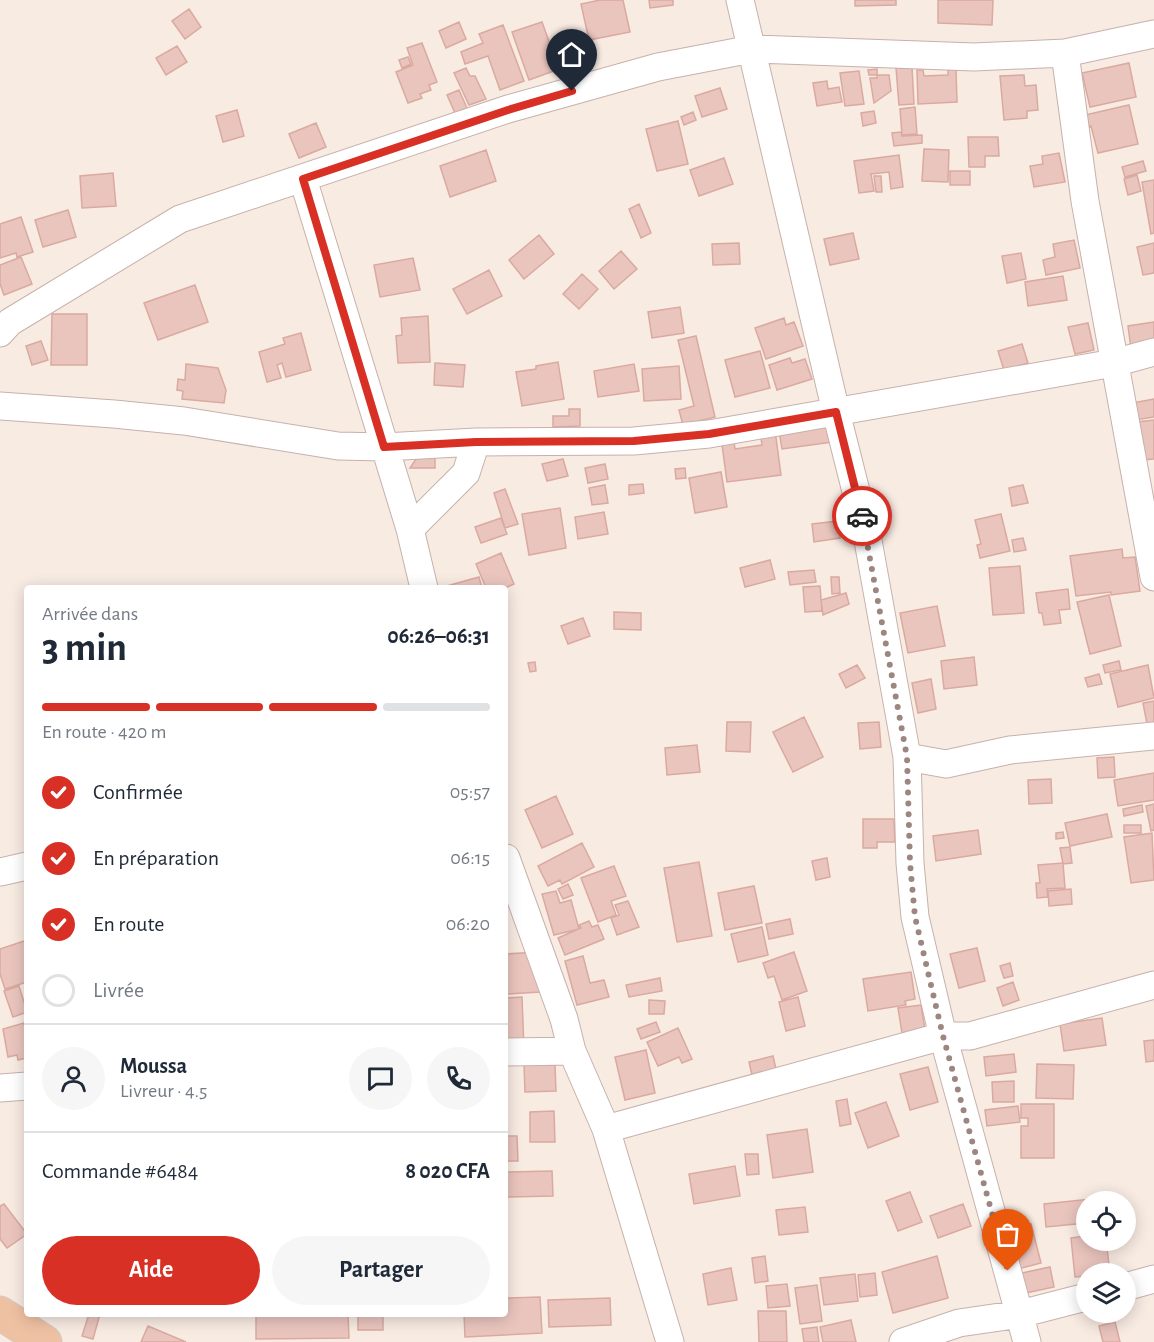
<!DOCTYPE html>
<html lang="fr">
<head>
<meta charset="utf-8">
<style>
  :root { --surface:#fff; --page:#f6f6f7; --text:#1f2937; --muted:#747a83; --line:#e0e1e3; --accent:#d93025 }
  body { margin:0; font-family:"Alegreya Sans",sans-serif; background:var(--page); color:var(--text); height:100vh; display:flex; flex-direction:column; font-size:22px; white-space:nowrap }
  * { box-sizing:border-box; margin:0 }
  p { font-size:20px; color:var(--muted) }
  .icon { flex:none; width:33px; height:33px; fill:none; stroke:currentColor; stroke-width:2; stroke-linecap:round; stroke-linejoin:round }
  .map { position:relative; flex:1; overflow:hidden }
  .sheet { position:absolute; left:24px; top:585px; width:484px; height:732px; display:flex; flex-direction:column; background:var(--surface); border-radius:6px; box-shadow:0 3px 15px #0003 }
  .sheet>* { flex:none }
  .tools { position:absolute; left:1076px; top:1191px; display:grid; gap:12px }
  .tools a { display:grid; place-items:center; width:60px; height:60px; border-radius:50%; background:var(--surface); box-shadow:0 3px 15px #0003; font-size:30px }
  .pin { position:absolute; display:grid; place-items:center; width:51px; height:51px; color:#fff; margin:-62px -26px; border-radius:50% 50% 50% 0; rotate:-45deg; box-shadow:0 0 6px #0007 }
  .pin .icon { rotate:45deg }
  .courier { position:absolute; display:grid; place-items:center; width:60px; height:60px; margin:-30px; border:4px solid #d93025; border-radius:50%; background:#fff; color:#222; box-shadow:0 2px 8px #0007 }
  .head em { font-style:normal; font-weight:700 }
  .head div { display:flex; flex-direction:column-reverse }
  .head { display:flex; align-items:center; justify-content:space-between; height:102px; padding:0 18px }
  h1 { font-size:39px; font-weight:700; line-height:45px }
  .bar { display:grid; grid-template-columns:repeat(4,1fr); gap:9px 6px; align-content:center; height:72px; padding:0 18px }
  .bar i { height:8px; border-radius:4px; background:var(--line) }
  .bar .active { background:var(--accent) }
  .bar p { grid-column:span 4 }
  .line { display:flex; align-items:center; gap:15px; padding:0 18px; border-top:2px solid var(--line) }
  .line div { flex:1 }
  .round { display:grid; place-items:center; flex:none; width:63px; height:63px; border-radius:32px; background:var(--page) }
  ol { padding:0 18px; list-style:none }
  li { display:flex; align-items:center; gap:18px; height:66px }
  li p { margin-inline-start:auto }
  li .icon { padding:6px; border-radius:50%; background:var(--accent); color:#fff; stroke-width:4 }
  li:last-child { color:var(--muted) }
  li i { width:33px; height:33px; border:3px solid var(--line); border-radius:50% }
  .cta { display:flex; gap:12px; margin-top:auto; padding:12px 18px }
  .cta a { flex:1; height:69px; border-radius:36px; background:var(--accent); color:#fff; font-size:24px; font-weight:700; line-height:69px; text-align:center }
  .cta a+a { background:var(--page); color:var(--text) }
  .map>svg:first-child { display:block }
  .building { fill:#eac5be; stroke:#daa9a0; stroke-width:1.5 }
  .lines { fill:none; stroke-linecap:round; stroke-linejoin:round }
  .minor-casing { stroke:#c7b1ab; stroke-width:29 }
  .major-casing { stroke:#d3cac9; stroke-width:35 }
  .minor { stroke:#fff; stroke-width:27 }
  .major { stroke:#efc1a3; stroke-width:33 }
  .done { stroke:#9d8680; stroke-width:6; stroke-dasharray:0 10.8 }
  .route { stroke:#d93025; stroke-width:8 }
</style>
</head>
<body>
<div class="map">
<svg width="1154" height="1342" viewBox="0 0 1154 1342">
  <rect width="100%" height="100%" fill="#f8ebe2"/>
  <!-- building -->
  <path class="building" d="M600,0H623L630,32L589,40L581,4Z
    M649,0H673V5L650,8Z
    M855,0H896V5L855,6Z
    M938,0H993L992,25L938,23Z
    M189,9L201,27L185,39L172,21Z
    M459,22L466,39L446,48L439,31Z
    M542,22L559,69L529,80L512,32Z
    M503,25L524,81L500,90L488,56L465,64L461,52L483,43L479,34Z
    M422,43L437,82L429,85L431,90L420,94L422,98L408,103L396,72L413,65L407,48Z
    M177,46L187,62L166,75L156,58Z
    M408,57L411,64L402,68L399,60Z
    M1129,63L1136,97L1090,107L1082,73Z
    M912,67L914,104L899,105L896,68Z
    M466,68L470,76H475L486,99L469,105L454,73Z
    M877,69V75H869L868,70Z
    M956,69L957,102L918,104L917,70H923L924,76L948,75V70Z
    M859,71L864,104L845,106L840,73Z
    M877,75H889L891,91L874,103L870,78H877Z
    M1024,75L1025,86L1036,85L1038,110L1027,111V118L1004,120L1000,76Z
    M827,81L828,89L839,87L842,102L817,106L813,83Z
    M720,88L727,109L702,117L695,96Z
    M459,90L467,108L455,113L447,95Z
    M1129,105L1138,144L1098,153L1091,126L1088,127L1085,115Z
    M915,107L917,134L902,135L900,109Z
    M237,110L244,136L223,142L216,116Z
    M874,111L876,123L863,126L861,113Z
    M693,112L696,120L684,125L681,117Z
    M678,121L688,164L657,171L646,129Z
    M316,123L326,147L299,158L289,134Z
    M901,132L902,136L922,135V143L894,146L892,133Z
    M968,137H998L999,156H985V167H969Z
    M924,149L949,150L948,182L922,181Z
    M486,150L496,181L450,197L440,166Z
    M1059,153L1065,182L1034,187L1030,166L1043,164L1042,156Z
    M899,155L903,187L891,189L889,172L871,174L874,191L859,193L854,161Z
    M724,158L733,184L699,196L690,170Z
    M1143,161L1146,171L1125,177L1122,167Z
    M950,171H970V185H950Z
    M113,173L116,206L82,208L80,176Z
    M1137,175L1141,191L1128,195L1124,179Z
    M874,176H881L882,192H876Z
    M1154,180V233L1151,234L1142,182Z
    M639,204L651,233L641,238L629,209Z
    M68,210L76,237L43,247L35,220Z
    M21,217L33,252L17,257L16,253L0,258V224Z
    M853,233L859,259L830,265L824,239Z
    M539,235L554,254L524,279L509,260Z
    M1074,240L1080,268L1046,275L1043,260L1055,257L1053,244Z
    M739,243L740,264L713,265L712,244Z
    M1154,243V273L1143,275L1137,247Z
    M621,251L637,269L614,289L599,271Z
    M1021,253L1026,279L1007,283L1002,256Z
    M21,257L32,284L4,295L0,284V265Z
    M413,258L420,290L380,297L374,265Z
    M489,270L502,296L467,314L453,289Z
    M582,274L598,289L579,309L563,294Z
    M1063,276L1067,300L1028,306L1025,282Z
    M195,285L208,322L158,340L144,303Z
    M680,307L684,333L652,338L648,312Z
    M52,314H87V365H51Z
    M428,316L430,362L398,363L396,336L402,335L401,318Z
    M784,318L786,325L794,322L803,346L766,359L755,328Z
    M1154,322V345L1131,349L1128,326Z
    M1088,323L1094,350L1075,354L1068,327Z
    M301,333L311,370L286,377L282,363L277,365L281,378L267,382L259,352L285,344L283,338Z
    M696,336L715,417L683,425L679,410L694,406L678,340Z
    M41,341L48,360L32,365L26,346Z
    M1022,344L1028,363L1004,370L998,351Z
    M760,351L770,388L735,397L725,360Z
    M790,358L792,363L805,359L812,379L777,390L769,365Z
    M558,362L564,399L522,406L516,372L536,369V366Z
    M435,363L465,365L463,387L434,385Z
    M186,364L218,368L226,390L224,403L182,399L183,391L177,390L178,379L185,380Z
    M634,364L639,391L598,397L594,371Z
    M679,366L681,399L644,401L642,369Z
    M1154,399V417L1135,420L1132,403Z
    M569,409H580V426L553,427V416H569Z
    M1154,420V459L1142,460L1137,422Z
    M829,423L832,442L782,449L779,431Z
    M775,430L781,475L727,482L721,437L733,435L735,449L762,445L760,432Z
    M435,452V468H410L420,453Z
    M563,459L568,476L547,481L542,464Z
    M605,464L608,479L588,483L585,468Z
    M685,468L686,478L676,479L675,469Z
    M721,472L727,507L695,513L689,478Z
    M643,484L644,493L629,495V485Z
    M605,485L608,503L592,505L589,488Z
    M1023,485L1028,503L1012,506L1009,488Z
    M505,489L518,524L505,528L494,493Z
    M560,508L566,548L529,555L522,514Z
    M604,512L608,534L578,539L575,517Z
    M1001,514L1010,551L980,558L977,545L981,544L975,520Z
    M501,518L507,534L481,543L475,527Z
    M838,521L840,538L814,542L812,524Z
    M1023,538L1026,550L1014,552L1012,540Z
    M1122,549L1123,558L1135,557L1140,591L1111,595V592L1076,596L1070,556Z
    M501,553L514,584L505,588H486L476,564Z
    M770,560L775,579L745,587L740,568Z
    M1020,566L1024,613L993,615L989,568Z
    M814,570L816,582L790,585L788,572Z
    M479,577L482,588H448L447,586Z
    M831,577H839L840,593L832,594Z
    M820,586L822,611L805,612L803,587Z
    M1068,589L1070,609L1059,610L1061,623L1044,625L1042,613H1039L1036,593Z
    M846,593L849,604L823,615L821,600Z
    M1109,595L1121,646L1090,654L1077,602Z
    M937,606L945,646L908,653L900,613Z
    M614,612L641,613V630L614,629Z
    M583,618L590,636L568,644L561,626Z
    M974,657L977,685L944,689L941,661Z
    M1119,661L1121,670L1105,673L1103,665Z
    M535,662L536,671L530,672L528,663Z
    M857,665L865,678L846,688L839,674Z
    M1148,665L1154,698L1118,707L1110,674Z
    M1099,674L1102,684L1088,687L1085,678Z
    M931,679L936,709L918,713L912,683Z
    M1154,701V723L1147,724L1143,703Z
    M804,717L823,757L793,772L773,732Z
    M727,722H751L750,752L726,751Z
    M879,722L881,747L860,749L858,723Z
    M697,745L700,772L667,775L665,748Z
    M1114,757L1115,777L1098,778L1097,758Z
    M1154,773V800L1118,806L1114,780Z
    M1051,779L1052,803L1029,804L1028,780Z
    M556,796L573,834L542,848L525,810Z
    M1154,804V830L1151,831L1146,806Z
    M1142,805L1143,812L1124,816L1123,809Z
    M1107,814L1112,837L1070,846L1065,823Z
    M863,819H894L895,842H877V848H863Z
    M1124,825H1141V833H1124Z
    M978,830L981,854L936,861L933,836Z
    M1063,832L1064,838L1056,839V833Z
    M1152,833L1154,880L1131,883L1124,837Z
    M582,843L594,867L562,884L560,880L548,886L538,866Z
    M1070,847L1072,863L1063,864L1060,848Z
    M827,858L830,877L816,880L812,861Z
    M699,862L712,936L677,942L664,868Z
    M1063,863L1065,888L1047,889L1048,897L1037,898L1036,883H1040L1038,865Z
    M614,866L626,896L611,901L616,915L598,922L581,878Z
    M568,884L573,895L563,899L558,889Z
    M754,886L762,923L725,930L718,893Z
    M1071,889L1072,904L1049,906L1048,891Z
    M556,891L560,903L571,900L579,929L554,935L542,894Z
    M628,901L639,927L617,935L611,918L619,915L615,905Z
    M790,919L793,934L769,939L766,924Z
    M589,921L592,927L598,925L604,939L565,955L558,938L581,928L579,925Z
    M762,927L768,955L738,962L731,934Z
    M27,940V982L5,989L0,974V949Z
    M977,948L985,981L959,988L950,954Z
    M538,952L540,992L506,994V954Z
    M794,952L807,991L782,1000L774,976L768,978L763,963Z
    M583,956L590,983L604,980L609,997L577,1005L565,961Z
    M1010,963L1013,976L1004,978L1000,966Z
    M911,972L915,999L905,1001L906,1005L868,1011L863,979Z
    M660,978L662,991L629,997L626,985Z
    M1013,982L1019,1000L1003,1006L997,988Z
    M19,986L27,1012L13,1017L4,991Z
    M522,997L524,1049L506,1050V998Z
    M798,997L805,1026L786,1031L779,1002Z
    M649,1000L665,1001L664,1014H649Z
    M921,1005L925,1030L902,1033L898,1008Z
    M1102,1018L1106,1045L1064,1051L1060,1024Z
    M656,1022L660,1032L641,1039L637,1029Z
    M24,1023V1025H27V1058L18,1060L17,1055L8,1057L3,1029Z
    M678,1028L692,1059L682,1063L679,1057L658,1066L647,1042Z
    M1154,1040V1061L1146,1062L1144,1041Z
    M646,1050L655,1093L625,1100L615,1057Z
    M1014,1054L1016,1072L986,1076L984,1057Z
    M773,1056L776,1069L752,1075L749,1062Z
    M1037,1064L1074,1065L1073,1099L1036,1098Z
    M524,1065H555L556,1091L525,1092Z
    M928,1067L938,1102L910,1110L900,1074Z
    M1014,1081V1102H993L992,1082Z
    M847,1099L851,1124L840,1126L836,1101Z
    M886,1102L899,1136L868,1148L855,1113Z
    M1021,1104H1054V1158H1021V1126H1028V1118H1021Z
    M1018,1106L1020,1122L987,1126L985,1110Z
    M554,1111L555,1142H530V1112Z
    M807,1129L813,1172L773,1178L767,1135Z
    M506,1136H517L518,1161H506Z
    M745,1154H758L759,1174L747,1175Z
    M735,1166L740,1196L694,1204L689,1174Z
    M552,1171L553,1196L506,1197V1172Z
    M910,1192L922,1222L898,1231L886,1201Z
    M1091,1199V1202H1086V1223L1046,1227L1044,1204Z
    M4,1204L27,1234L7,1248L0,1239V1206Z
    M963,1204L971,1226L938,1238L930,1216Z
    M805,1207L808,1232L779,1235L776,1210Z
    M1031,1224L1041,1263L1014,1270L1004,1231Z
    M1086,1236V1240H1106L1110,1273L1086,1274V1276L1075,1277L1071,1238Z
    M765,1256L768,1281L755,1283L752,1258Z
    M937,1256L948,1298L893,1313L882,1272Z
    M1050,1267L1054,1287L1021,1294L1017,1274Z
    M731,1268L737,1300L708,1305L703,1274Z
    M875,1273L877,1295L860,1297L858,1275Z
    M855,1274L858,1301L824,1305L820,1278Z
    M787,1284L790,1306L768,1308L766,1286Z
    M817,1285L822,1321L800,1324L795,1288Z
    M540,1297L542,1333L465,1337L464,1314H506V1298Z
    M610,1298L611,1325L549,1327L548,1300Z
    M758,1311H786L787,1342H759Z
    M89,1314H100L93,1339L82,1336Z
    M256,1314H348L349,1338L256,1339Z
    M358,1314H383V1330H358Z
    M851,1320L856,1342H823L820,1327Z
    M1115,1322L1120,1342H1103L1099,1326Z
    M148,1326L186,1342H141Z
    M817,1327L819,1342H804L802,1329Z"/>
  <g class="lines">
    <!-- minor casing -->
    <g class="minor-casing">
      <path id="minor" d="M740,0L836,412L867,535L907,757L910,863L915,917L943,1036L1027,1342
        M1065,53L1085,201L1154,577
        M303,179L410,529L424,588
        M0,333L10,322L180,219L508,109L658,67L752,49L974,57L1065,53L1154,34
        M0,406L114,414L184,421L338,446L384,447L476,442L634,441L709,434L1114,363L1154,352
        M410,529L466,473L476,442
        M907,757L946,764L1010,750L1154,736
        M506,858L564,1019L572,1051L606,1129L670,1342
        M0,872L27,866
        M506,1052L572,1051
        M0,1088L27,1086
        M606,1129L943,1036H970L1154,985
        M1125,1287L1154,1279
        M903,1342L959,1323L1020,1314L1086,1297"/>
    </g>
    <!-- major casing -->
    <g class="major-casing">
      <path id="major" d="M0,1313L45,1342"/>
    </g>
    <!-- minor -->
    <use href="#minor" class="minor"/>
    <!-- major -->
    <use href="#major" class="major"/>
  </g>
  <g class="lines">
    <!-- done -->
    <path class="done" d="M862,516L907,757L910,863L915,917L943,1036L1008,1271"/>
    <!-- route -->
    <path class="route" d="M572,91L508,110L303,179L384,447L476,442L634,441L709,434L836,412L862,516"/>
  </g>
</svg>
<div class="tools">
<a><svg class="icon" aria-label="locate" viewBox="0 0 24 24"><circle cx="12" cy="12" r="6"/><path d="M12 2v4M12 18v4M2 12h4M18 12h4"/></svg></a>
<a><svg class="icon" aria-label="layers" viewBox="0 0 24 24"><path d="M12 4l9 5-9 5-9-5zM3 14l9 5 9-5"/></svg></a>
</div>
<div class="pin" style="left:1008px;top:1271px;background:#ea580c"><svg class="icon" aria-label="bag" viewBox="0 0 24 24"><path d="M5 8h14l-1 12H6zM9 8a3 3 0 0 1 6 0"/></svg></div>
<div class="pin" style="left:572px;top:91px;background:#1f2937"><svg class="icon" aria-label="home" viewBox="0 0 24 24"><path d="M3 11l9-7 9 7M6 9v11h12V9"/></svg></div>
<div class="courier" style="left:862px;top:516px"><svg class="icon" aria-label="car" viewBox="0 0 24 24"><path d="M5 17H2v-5l4-1 3-4h7l3 4 3 1v5h-3M9 17h6M6 11h13"/><circle cx="7" cy="17" r="2"/><circle cx="17" cy="17" r="2"/></svg></div>
<section class="sheet">
<div class="head"><div><h1>3 min</h1><p>Arrivée dans</p></div><em>06:26–06:31</em></div>
<div class="bar"><i class="active"></i><i class="active"></i><i class="active"></i><i></i><p>En route · 420 m</p></div>
<ol>
<li><svg class="icon" aria-label="check" viewBox="0 0 24 24"><path d="M5 12l5 5 9-10"/></svg>Confirmée<p>05:57</p></li>
<li><svg class="icon" aria-label="check" viewBox="0 0 24 24"><path d="M5 12l5 5 9-10"/></svg>En préparation<p>06:15</p></li>
<li><svg class="icon" aria-label="check" viewBox="0 0 24 24"><path d="M5 12l5 5 9-10"/></svg>En route<p>06:20</p></li>
<li><i></i>Livrée</li>
</ol>
<div class="line" style="height:108px"><a class="round"><svg class="icon" aria-label="person" viewBox="0 0 24 24"><circle cx="12" cy="8" r="4"/><path d="M4 21q1-7 8-7t8 7"/></svg></a><div><b>Moussa</b><p>Livreur · 4.5</p></div><a class="round"><svg class="icon" aria-label="chat" viewBox="0 0 24 24"><path d="M4 5h16v11H9l-5 4z"/></svg></a><a class="round"><svg class="icon" aria-label="phone" viewBox="0 0 24 24"><path d="M5 4h4l2 5-3 2q2 4 5 5l2-3 5 2v4C11 20 4 13 5 4z"/></svg></a></div>
<div class="line" style="height:78px"><div>Commande #6484</div><b>8 020 CFA</b></div>
<div class="cta"><a>Aide</a><a>Partager</a></div>
</section>
</div>
</body>
</html>
